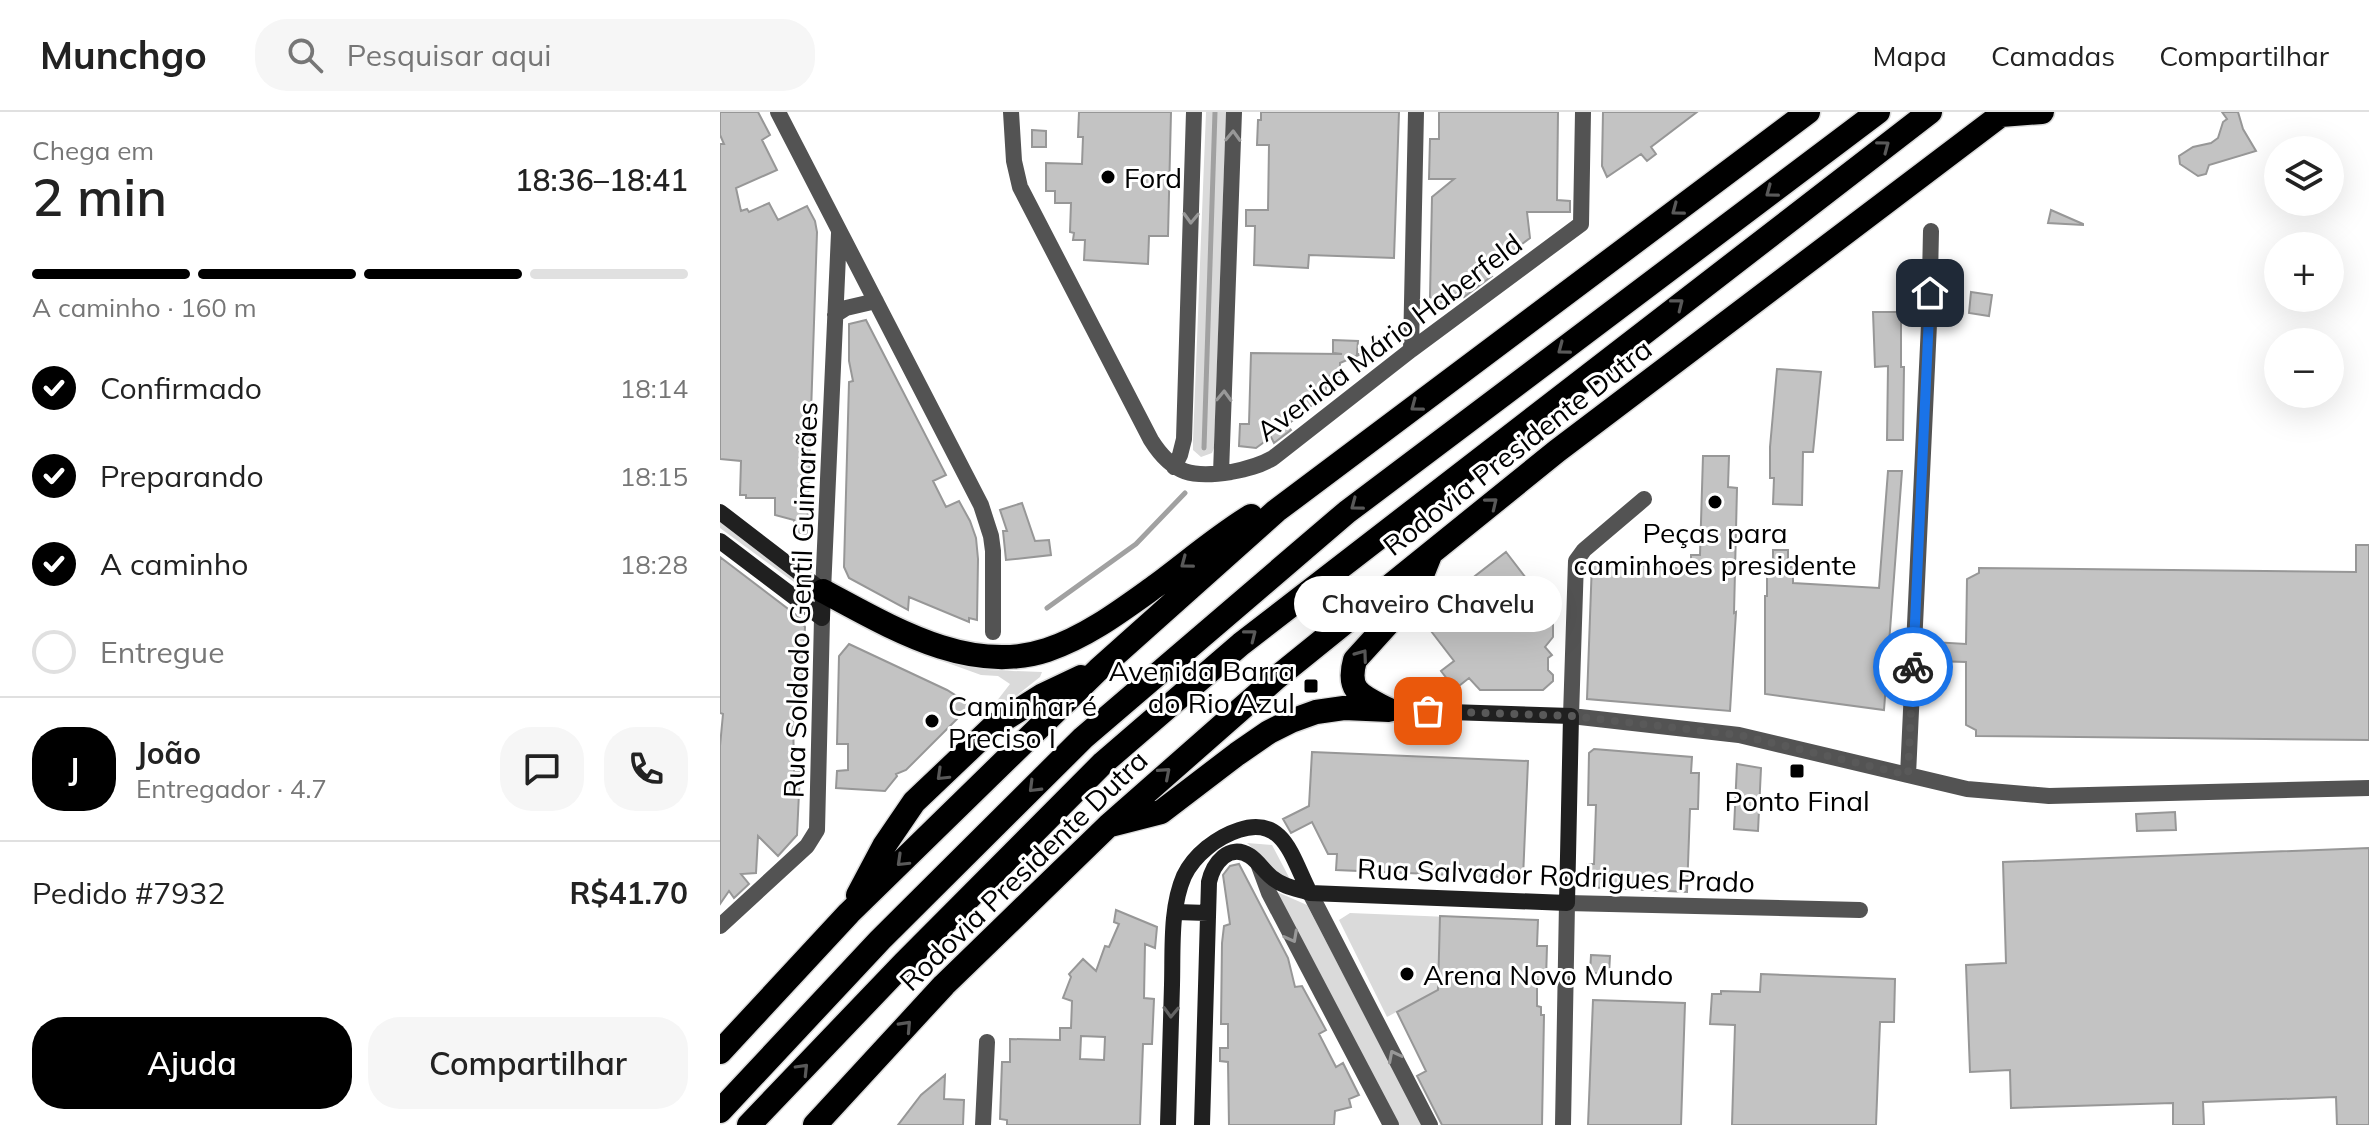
<!DOCTYPE html>
<html lang="pt">
<head>
<meta charset="utf-8">
<style>
  :root { --surface:#fff; --page:#f6f6f6; --text:#222; --muted:#767676; --line:#e0e0e0; --accent:#000 }
  body { margin:0; font-family:Mulish,sans-serif; background:var(--page); color:var(--text); height:100vh; display:flex; flex-direction:column; font-size:30px; white-space:nowrap }
  * { box-sizing:border-box; margin:0 }
  p { font-size:26px; color:var(--muted) }
  .icon { flex:none; width:44px; height:44px; fill:none; stroke:currentColor; stroke-width:2; stroke-linecap:round; stroke-linejoin:round }
  .map { position:relative; flex:1; overflow:hidden }
  .side { display:flex; flex-direction:column; background:var(--surface); width:720px }
  .side>* { flex:none }
  .tools { position:absolute; left:1544px; top:24px; display:grid; gap:16px }
  .tools a { display:grid; place-items:center; width:80px; height:80px; border-radius:50%; background:var(--surface); box-shadow:0 8px 32px #0002; font-size:40px }
  .pin { position:absolute; display:grid; place-items:center; width:68px; height:68px; color:#fff; margin:-34px; border-radius:16px; box-shadow:0 4px 12px #0006 }
  .courier { position:absolute; display:grid; place-items:center; width:80px; height:80px; margin:-40px; border:6px solid #1a73e8; border-radius:50%; background:#fff; color:#222; box-shadow:0 2px 10px #0007 }
  .bubble { position:absolute; height:56px; border-radius:28px; background:var(--surface); box-shadow:0 8px 32px #0002; font-size:26px; font-weight:600; line-height:56px; text-align:center }
  .overview em { font-style:normal; font-weight:600 }
  .overview div { display:flex; flex-direction:column-reverse }
  .overview { display:flex; align-items:center; justify-content:space-between; height:136px; padding:0 32px }
  h1 { font-size:52px; font-weight:600; line-height:60px }
  .bar { display:grid; grid-template-columns:repeat(4,1fr); gap:12px 8px; align-content:center; height:96px; padding:0 32px }
  .bar i { height:10px; border-radius:6px; background:var(--line) }
  .bar .current { background:var(--accent) }
  .bar p { grid-column:span 4 }
  .line { display:flex; align-items:center; gap:20px; padding:0 32px; border-top:2px solid var(--line) }
  .line div { flex:1 }
  .round { display:grid; place-items:center; flex:none; width:84px; height:84px; border-radius:32px; background:var(--page) }
  ol { padding:0 32px; list-style:none }
  li { display:flex; align-items:center; gap:24px; height:88px }
  li p { margin-inline-start:auto }
  li .icon { padding:8px; border-radius:50%; background:var(--accent); color:#fff; stroke-width:4 }
  li:last-child { color:var(--muted) }
  li i { width:44px; height:44px; border:4px solid var(--line); border-radius:50% }
  .action { display:flex; gap:16px; margin-top:auto; padding:16px 32px }
  .action a { flex:1; height:92px; border-radius:32px; background:var(--accent); color:#fff; font-size:32px; font-weight:600; line-height:92px; text-align:center }
  .action a+a { background:var(--page); color:var(--text) }
  header { display:flex; align-items:center; gap:48px; box-sizing:border-box; height:112px; padding:0 40px; background:var(--surface); border-bottom:2px solid var(--line) }
  header strong { font-size:38px }
  nav { display:flex; gap:44px; margin-inline-start:auto; font-size:28px }
  .search { width:560px; height:72px; background:var(--page); display:flex; align-items:center; gap:20px; box-sizing:border-box; padding:0 28px; border-radius:32px; color:var(--muted); font-size:30px }
  main { display:flex; flex:1; min-height:0 }
  .map>svg:first-child { display:block }
  .green { fill:#dadada }
  .lines { fill:none; stroke-linecap:round; stroke-linejoin:round }
  .stream { stroke:#a1a1a1; stroke-width:5 }
  .building { fill:#c3c3c3; stroke:#979797; stroke-width:2; fill-rule:evenodd }
  .highway-casing { stroke:#dbdbdb; stroke-width:27 }
  .street { stroke:#535353; stroke-width:16 }
  .secondary { stroke:#202020; stroke-width:16 }
  .highway { stroke:#000; stroke-width:24 }
  .oneway { stroke:#989898 }
  .oneway2 { stroke:#595959 }
  .oneway3 { stroke:#636363 }
  .done { stroke:#595959; stroke-width:8; stroke-dasharray:0 14.4 }
  .route { stroke:#1a73e8; stroke-width:10 }
  .poi-dot { fill:#000; stroke:#fff; stroke-width:3 }
  .labels { text-anchor:middle; dominant-baseline:central; stroke-width:6; stroke-linejoin:round; paint-order:stroke }
  .poi-label { font-size:28px; fill:#000; stroke:#fff; text-anchor:start }
  .street-label { font-size:28px; fill:#000; stroke:#fff }
</style>
</head>
<body>
<header>
<strong>Munchgo</strong>
<div class="search"><svg class="icon" aria-label="search" viewBox="0 0 24 24"><circle cx="10" cy="10" r="6"/><path d="M15 15l6 6"/></svg>Pesquisar aqui</div>
<nav><a>Mapa</a><a>Camadas</a><a>Compartilhar</a></nav>
</header>
<main>
<section class="side">
<div class="overview"><div><h1>2 min</h1><p>Chega em</p></div><em>18:36–18:41</em></div>
<div class="bar"><i class="current"></i><i class="current"></i><i class="current"></i><i></i><p>A caminho · 160 m</p></div>
<ol>
<li><svg class="icon" aria-label="check" viewBox="0 0 24 24"><path d="M5 12l5 5 9-10"/></svg>Confirmado<p>18:14</p></li>
<li><svg class="icon" aria-label="check" viewBox="0 0 24 24"><path d="M5 12l5 5 9-10"/></svg>Preparando<p>18:15</p></li>
<li><svg class="icon" aria-label="check" viewBox="0 0 24 24"><path d="M5 12l5 5 9-10"/></svg>A caminho<p>18:28</p></li>
<li><i></i>Entregue</li>
</ol>
<div class="line" style="height:144px"><b class="round" style="background:var(--accent);color:#fff">J</b><div><b>João</b><p>Entregador · 4.7</p></div><a class="round"><svg class="icon" aria-label="chat" viewBox="0 0 24 24"><path d="M4 5h16v11H9l-5 4z"/></svg></a><a class="round"><svg class="icon" aria-label="phone" viewBox="0 0 24 24"><path d="M5 4h4l2 5-3 2q2 4 5 5l2-3 5 2v4C11 20 4 13 5 4z"/></svg></a></div>
<div class="line" style="height:104px"><div>Pedido #7932</div><b>R$41.70</b></div>
<div class="action"><a>Ajuda</a><a>Compartilhar</a></div>
</section>
<div class="map">
<svg width="1649" height="1013" viewBox="0 0 1649 1013">
  <rect width="100%" height="100%" fill="#fff"/>
  <!-- green -->
  <path class="green" d="M486,0H506L494,336L492,341L481,345L473,338V329Z
    M0,404L83,472L78,473L0,416Z
    M119,501L266,558L322,560L320,565L282,595L276,590L290,572L278,564L261,563L203,542L163,525Z
    M527,731L552,733L572,771C550,763 545,746 527,731Z
    M555,779L587,793L702,1013H678Z
    M630,801L729,805L721,876L667,905L619,808Z"/>
  <g class="lines">
    <!-- stream -->
    <path class="stream" d="M484,336L495,0
      M327,496L416,432L465,381"/>
  </g>
  <!-- building -->
  <path class="building" d="M0,0H38L50,23L42,28L57,58L16,76L21,99L27,97L29,100L49,91L58,108L87,94L95,109L97,120L87,422L76,420L74,408L55,403V386H26V383H20L21,349L0,347V32H4L0,23Z
    M359,0H451L448,124H429L428,152L364,148L365,128H353L354,121L350,120L351,91H335V79H326V51L362,52L363,25H358Z
    M541,0H679L674,146L589,143L588,156L534,153L535,114H526V98H548L549,33H537L538,8H541Z
    M719,0H838L837,88L850,89V100H807L810,126L768,158L772,164L744,185L740,179L720,191L710,185L712,85L734,67H709L710,27H719Z
    M883,0H977L931,35L936,42L927,49L921,42L887,65L882,54Z
    M1502,0H1518L1523,17L1536,39L1489,53L1486,62L1478,64L1460,52L1459,44L1473,35L1491,31L1498,26L1503,10L1507,7Z
    M312,18L326,19V35H312Z
    M1331,98L1363,112V113L1328,111Z
    M1251,180L1272,183L1269,204L1249,201Z
    M1153,200H1181V255H1184L1183,328H1167L1168,254L1155,255Z
    M146,208L226,363L213,369L226,395L239,389L250,409L256,426L258,447L257,508L249,506V510L189,485L188,498L129,466L124,455L129,270L133,269L129,249V212Z
    M613,228L638,229L637,242H641L620,251V265L606,264V282L567,313L571,318L554,331L551,325L536,336L519,334L520,312H529L531,241L622,242L613,241Z
    M1057,257L1101,260L1093,340H1083L1082,393L1053,392L1054,366H1050V335Z
    M983,344H1009L1008,375L1017,376L1014,501L1016,500L1010,599L867,587L872,450L971,457V443H980Z
    M1168,359H1182L1164,598L1045,582V484H1047V455H1053V438H1068V455H1073V471L1159,476Z
    M302,391L315,429L329,428L331,443L286,448L283,419H287L280,398Z
    M1636,433H1649V628L1256,624V618L1246,613V550L1213,549V530L1246,532L1247,467L1259,461V456L1636,460Z
    M786,440L829,496L833,492V525L825,535L832,543L828,546V558L833,563V569L823,578H760L749,566L735,577L721,559L734,549L701,506Z
    M0,445L80,506L85,515L84,535H82V599H73L74,660H80L77,723L58,744L38,724L36,761L21,762L29,772L14,786L9,779L0,792V634L3,602L0,601Z
    M129,532L227,578L246,590L248,596L186,658L176,662L177,664L165,679L116,676L117,659L128,658V632H117L119,544Z
    M874,637L972,645L971,661H979L978,697H970L967,780L866,775L867,752H874L876,693H868L869,641Z
    M592,640L808,649L803,766L616,758L617,742H608L592,710L571,721L563,707L589,694Z
    M1017,652L1041,656L1038,719L1014,717Z
    M1455,700L1456,718L1417,719L1416,702Z
    M1649,736V1013H1617L1616,985L1483,990L1484,1013H1453V991L1291,996L1290,958L1250,960L1246,853L1286,851L1283,750Z
    M519,752L568,846L575,875L582,874L606,918L599,922L616,955L623,951L639,983L629,987L631,995L615,999L614,1013H509L508,950L500,949V936H508V912H501L502,831L504,814L510,812L503,763L510,754Z
    M396,798L437,815L435,836L425,832L424,886L434,887L432,932H423L420,1013H287V1008L280,1007L282,950H290V927L340,928V916H351L352,889L343,886L351,865L349,862L363,847L376,859L385,834L389,835L399,812L394,810ZM361,924L385,925L384,948L360,947Z
    M720,804L818,808L817,834H827L826,868H817V894L821,895V903H824L822,1013H722L697,964L706,959L677,900L718,878Z
    M871,843L890,844L889,862L870,861Z
    M1041,862L1175,867L1174,910H1160L1156,1013H1012L1015,913L990,912L992,882H1001V879L1040,880Z
    M873,888L965,891L961,1013H868Z
    M225,963L224,987L244,988L243,1013H178L201,983Z"/>
  <g class="lines">
    <!-- highway casing -->
    <g class="highway-casing">
      <path id="highway" d="M1281,3L1322,0
        M103,479C169,514 249,564 327,538C368,524 402,498 437,473C468,450 498,424 531,404
        M667,597C642,584 626,580 635,548L694,483L710,443
        M390,713L441,700L517,642L549,620L571,609L596,600L624,596L669,598
        M138,783L164,734L194,690L275,613L323,583L361,565
        M0,940L129,801L378,558L556,399L1088,0
        M0,999L160,828L363,626L627,400L1158,0
        M29,1013L184,851L383,651L521,532L1210,0
        M95,1013L224,873L388,714L555,567L837,339L1285,0"/>
    </g>
    <!-- street -->
    <path class="street" d="M58,0L261,393L271,424L273,439V520
      M291,0L294,49L300,75L431,328C453,363 473,366 511,360C527,357 539,354 553,346L691,238L861,112L863,0
      M115,203L126,196L156,189
      M691,238L696,0
      M454,355L460,343L464,327L474,0
      M501,361L514,0
      M924,387L864,438L856,449L851,604L1019,623L1247,677L1329,684L1649,676
      M103,479L119,121
      M1188,663L1209,212L1211,119
      M539,754L549,781L671,1013
      M590,781L710,1013
      M0,814L87,734L97,718L102,506
      M263,1013L267,930
      M843,1013L847,791L1140,798"/>
    <!-- secondary -->
    <path class="secondary" d="M0,400L103,479L102,506
      M0,429L102,506
      M456,800L488,801
      M448,1013C449,966 451,919 452,873C453,838 450,796 464,764C474,743 497,725 519,718C565,703 572,747 590,781
      M482,1013L489,770C493,752 509,730 530,744C539,750 545,761 554,767C564,775 578,777 590,781L847,791L851,604L669,598"/>
    <!-- highway -->
    <use href="#highway" class="highway"/>
  </g>
  <!-- one-way arrows -->
  <defs><path id="oneway-chevron" d="M-2-3.5L2.5 0L-2 3.5" fill="none" stroke-width="1.6" stroke-linecap="round" stroke-linejoin="round" transform="scale(2)"/></defs>
  <g class="oneway">
    <use href="#oneway-chevron" transform="translate(513 24) rotate(-88)"/>
    <use href="#oneway-chevron" transform="translate(471 106) rotate(92)"/>
    <use href="#oneway-chevron" transform="translate(504 284) rotate(-88)"/>
    <use href="#oneway-chevron" transform="translate(572 825) rotate(62)"/>
    <use href="#oneway-chevron" transform="translate(674 944) rotate(-117)"/>
  </g>
  <g class="oneway2">
    <use href="#oneway-chevron" transform="translate(1164 34) rotate(-37)"/>
    <use href="#oneway-chevron" transform="translate(1051 80) rotate(143)"/>
    <use href="#oneway-chevron" transform="translate(957 98) rotate(143)"/>
    <use href="#oneway-chevron" transform="translate(958 192) rotate(-38)"/>
    <use href="#oneway-chevron" transform="translate(843 237) rotate(143)"/>
    <use href="#oneway-chevron" transform="translate(696 294) rotate(143)"/>
    <use href="#oneway-chevron" transform="translate(772 391) rotate(-39)"/>
    <use href="#oneway-chevron" transform="translate(636 393) rotate(143)"/>
    <use href="#oneway-chevron" transform="translate(466 451) rotate(143)"/>
    <use href="#oneway-chevron" transform="translate(531 523) rotate(-38)"/>
    <use href="#oneway-chevron" transform="translate(642 543) rotate(-54)"/>
    <use href="#oneway-chevron" transform="translate(445 661) rotate(-41)"/>
    <use href="#oneway-chevron" transform="translate(222 663) rotate(136)"/>
    <use href="#oneway-chevron" transform="translate(314 675) rotate(135)"/>
    <use href="#oneway-chevron" transform="translate(182 749) rotate(136)"/>
    <use href="#oneway-chevron" transform="translate(186 914) rotate(-47)"/>
    <use href="#oneway-chevron" transform="translate(83 957) rotate(-46)"/>
  </g>
  <use class="oneway3" href="#oneway-chevron" transform="translate(451 900) rotate(92)"/>
  <g class="lines">
    <!-- done -->
    <path class="done" d="M708,599L851,604L1019,623L1188,663L1193,555"/>
    <!-- route -->
    <path class="route" d="M1193,555L1210,181"/>
  </g>
  <!-- markers -->
  <g class="poi-dot">
    <circle cx="388" cy="65" r="8"/>
    <circle cx="995" cy="390" r="8"/>
    <rect x="583" y="566" width="16" height="16" rx="4"/>
    <circle cx="212" cy="609" r="8"/>
    <rect x="1069" y="651" width="16" height="16" rx="4"/>
    <circle cx="687" cy="862" r="8"/>
  </g>
  <g class="labels">
    <!-- poi labels -->
    <g class="poi-label">
      <text x="404" y="65">Ford</text>
      <text x="995" y="420" text-anchor="middle">Peças para<tspan x="995" dy="32">caminhoes presidente</tspan></text>
      <text x="575" y="558" text-anchor="end">Avenida Barra<tspan x="575" dy="32">do Rio Azul</tspan></text>
      <text x="228" y="593">Caminhar é<tspan x="228" dy="32">Preciso I</tspan></text>
      <text x="1077" y="688" text-anchor="middle">Ponto Final</text>
      <text x="703" y="862">Arena Novo Mundo</text>
    </g>
    <!-- street labels -->
    <g class="street-label">
      <text transform="translate(669 225) rotate(-37)">Avenida Mário Haberfeld</text>
      <text transform="translate(797 335) rotate(-38)">Rodovia Presidente Dutra</text>
      <text transform="translate(80 488) rotate(-88)">Rua Soldado Gentil Guimarães</text>
      <text transform="translate(303 758) rotate(-44)">Rodovia Presidente Dutra</text>
      <text transform="translate(836 763) rotate(2)">Rua Salvador Rodrigues Prado</text>
    </g>
  </g>
</svg>
<div class="tools">
<a><svg class="icon" aria-label="layers" viewBox="0 0 24 24"><path d="M12 4l9 5-9 5-9-5zM3 14l9 5 9-5"/></svg></a>
<a>+</a>
<a>−</a>
</div>
<div class="pin" style="left:708px;top:599px;background:#ea580c"><svg class="icon" aria-label="bag" viewBox="0 0 24 24"><path d="M5 8h14l-1 12H6zM9 8a3 3 0 0 1 6 0"/></svg></div>
<div class="pin" style="left:1210px;top:181px;background:#1f2937"><svg class="icon" aria-label="home" viewBox="0 0 24 24"><path d="M3 11l9-7 9 7M6 9v11h12V9"/></svg></div>
<div class="courier" style="left:1193px;top:555px"><svg class="icon" aria-label="bike" viewBox="0 0 24 24"><circle cx="6" cy="16" r="4"/><circle cx="18" cy="16" r="4"/><path d="M6 16l4-8h5l3 8M10 8l3 8H6M13 5h3"/></svg></div>
<div class="bubble" style="left:574px;top:464px;width:268px">Chaveiro Chavelu</div>
</div>
</main>
</body>
</html>
